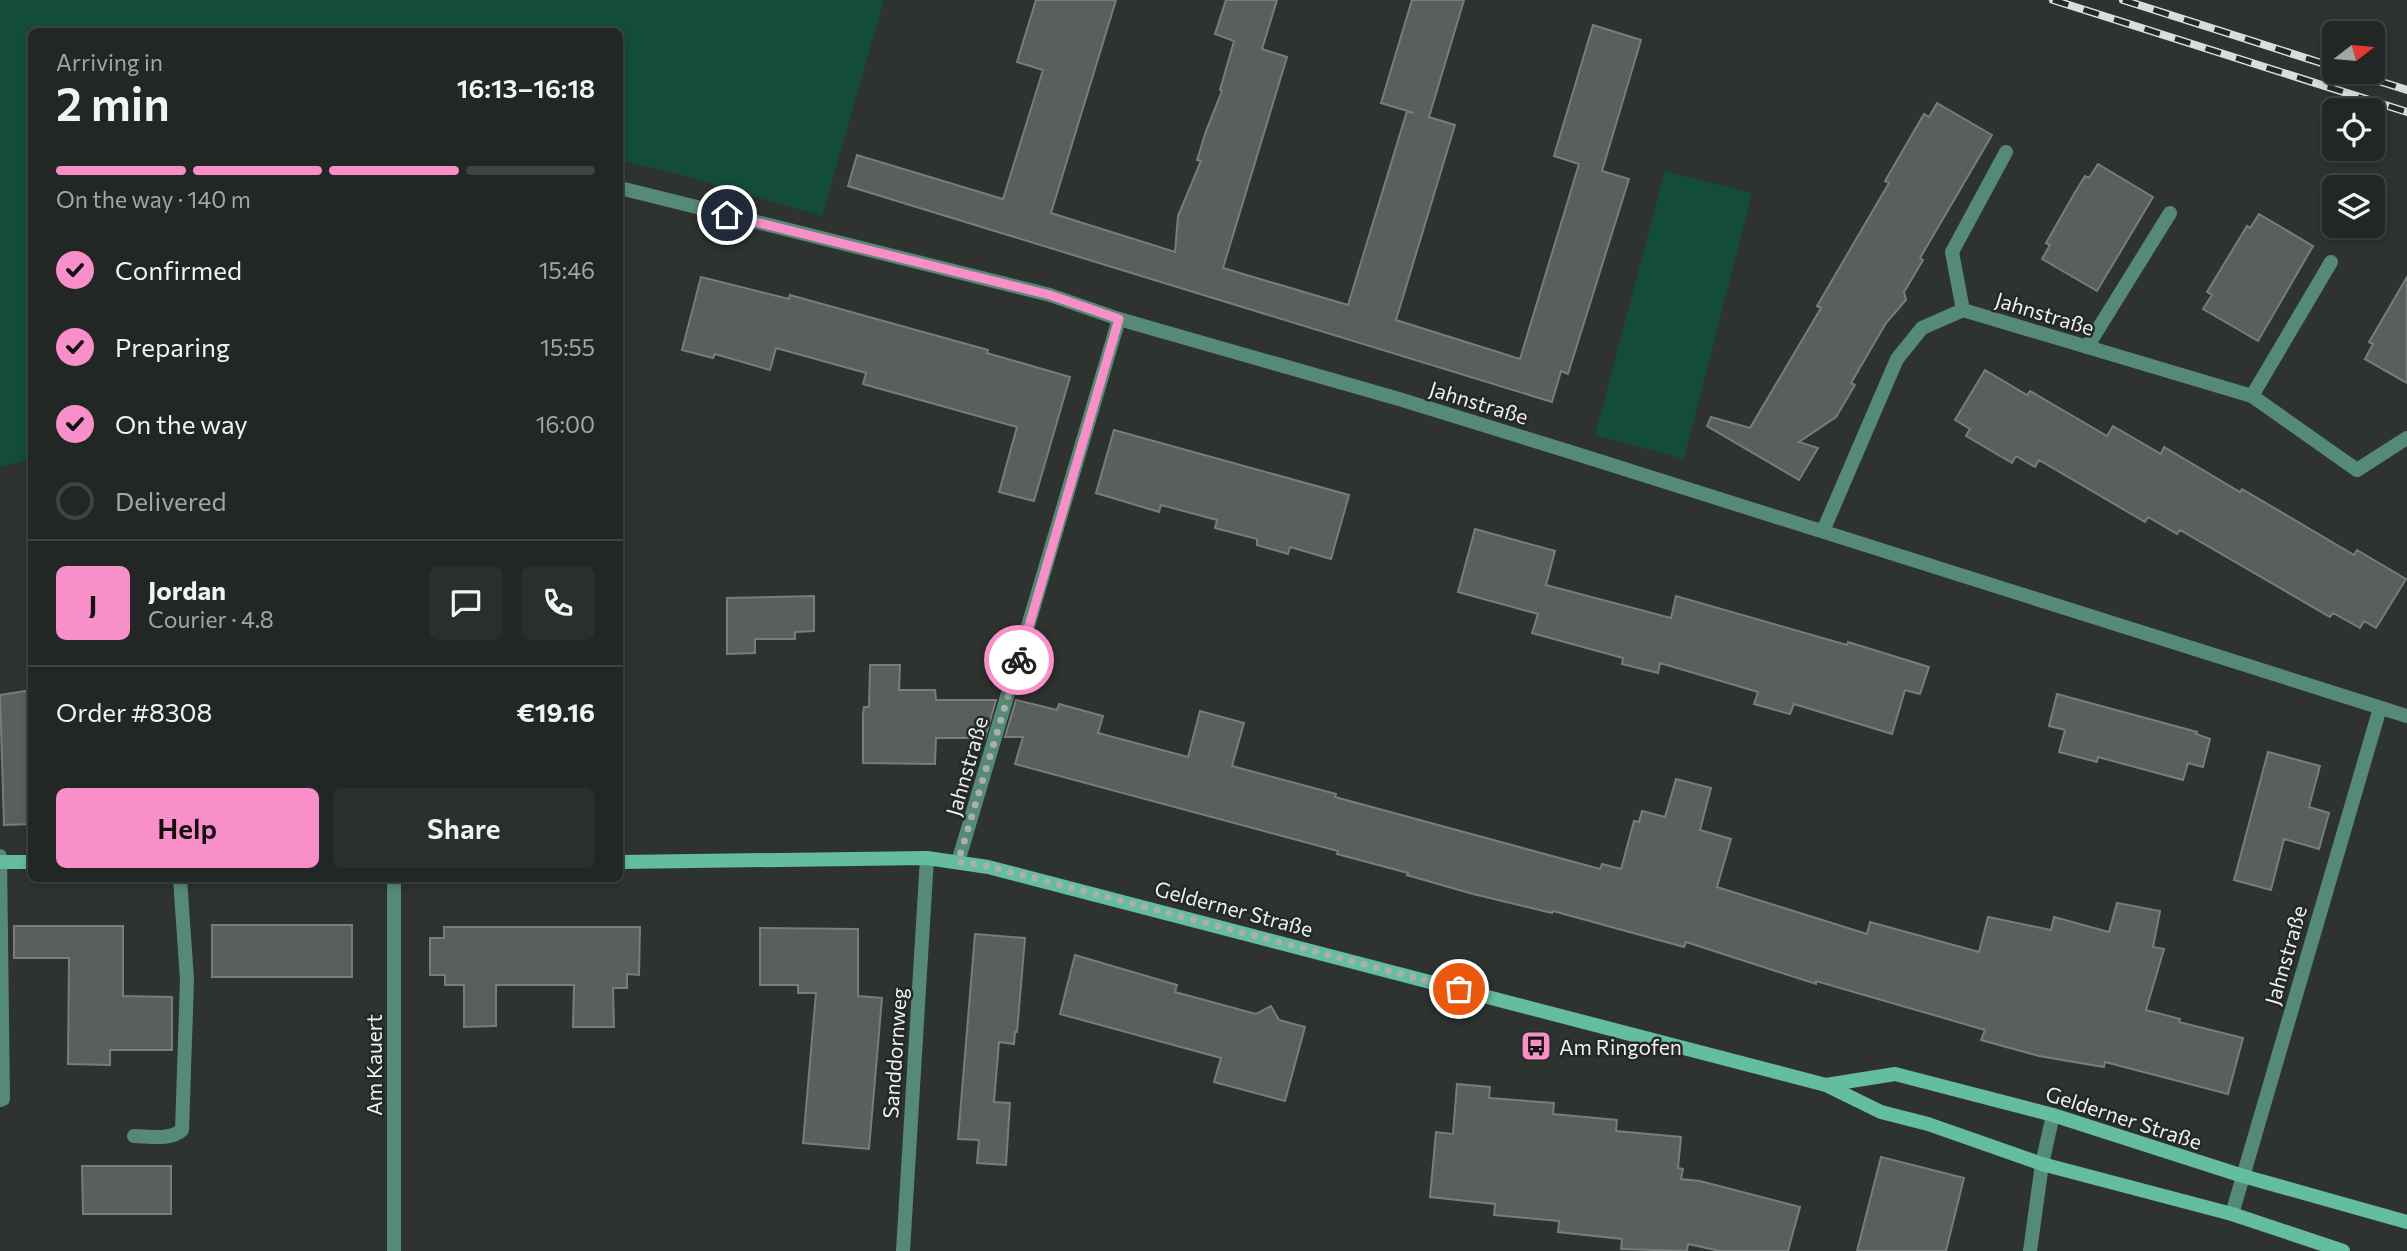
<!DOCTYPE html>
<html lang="en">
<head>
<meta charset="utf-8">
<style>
  :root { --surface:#222624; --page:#2a2e2c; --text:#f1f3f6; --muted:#a2a5a6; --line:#3f4341; --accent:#f98fc9 }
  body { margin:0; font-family:Commissioner,sans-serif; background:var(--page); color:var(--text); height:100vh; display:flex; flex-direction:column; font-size:26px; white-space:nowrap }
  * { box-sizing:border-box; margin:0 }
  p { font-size:23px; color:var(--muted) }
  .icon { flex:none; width:38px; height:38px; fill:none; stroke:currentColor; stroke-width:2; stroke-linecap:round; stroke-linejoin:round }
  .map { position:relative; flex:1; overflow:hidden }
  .side { position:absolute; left:28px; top:28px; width:595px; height:854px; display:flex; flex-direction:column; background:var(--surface); border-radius:10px; box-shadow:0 4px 10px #0003,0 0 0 2px var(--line) }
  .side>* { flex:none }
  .needle { width:46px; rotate:74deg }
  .controls { position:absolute; left:2322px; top:21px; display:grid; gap:14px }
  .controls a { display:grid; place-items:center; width:63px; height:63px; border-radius:10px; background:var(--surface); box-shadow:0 4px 10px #0003,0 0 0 2px var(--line); font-size:35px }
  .pin { position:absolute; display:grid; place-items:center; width:60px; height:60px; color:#fff; margin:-30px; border:4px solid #fff; border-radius:50%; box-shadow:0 2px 7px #0007 }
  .courier { position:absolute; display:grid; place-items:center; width:70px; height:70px; margin:-35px; border:5px solid #f98fc9; border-radius:50%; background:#fff; color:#222; box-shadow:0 2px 9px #0007 }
  .headline em { font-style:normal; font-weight:600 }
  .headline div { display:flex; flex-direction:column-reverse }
  .headline { display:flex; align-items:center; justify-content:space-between; height:119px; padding:0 28px }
  h1 { font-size:46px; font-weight:600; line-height:52px }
  .bar { display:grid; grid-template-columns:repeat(4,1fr); gap:10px 7px; align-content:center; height:84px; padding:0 28px }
  .bar i { height:9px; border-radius:5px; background:var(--line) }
  .bar .active { background:var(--accent) }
  .bar p { grid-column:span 4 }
  .line { display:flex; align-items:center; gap:18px; padding:0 28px; border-top:2px solid var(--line) }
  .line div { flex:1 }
  .round { display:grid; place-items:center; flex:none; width:74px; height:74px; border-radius:10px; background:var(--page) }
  ol { padding:0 28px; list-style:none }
  li { display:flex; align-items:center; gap:21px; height:77px }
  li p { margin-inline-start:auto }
  li .icon { padding:7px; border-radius:50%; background:var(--accent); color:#111; stroke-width:4 }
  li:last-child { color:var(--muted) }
  li i { width:38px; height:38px; border:4px solid var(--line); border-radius:50% }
  .primary-button { display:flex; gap:14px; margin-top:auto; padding:14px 28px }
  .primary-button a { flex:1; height:80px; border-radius:10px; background:var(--accent); color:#111; font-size:28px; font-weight:600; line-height:80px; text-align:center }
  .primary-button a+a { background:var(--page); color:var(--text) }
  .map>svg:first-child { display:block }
  .green { fill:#144c3a }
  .building { fill:#595f5c; stroke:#787d7b; stroke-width:2 }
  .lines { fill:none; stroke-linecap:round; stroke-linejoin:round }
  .service { stroke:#558b76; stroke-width:14 }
  .minor { stroke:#558b76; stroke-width:14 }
  .secondary { stroke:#64bd9c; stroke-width:14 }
  .rail-casing { stroke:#dadddc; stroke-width:8 }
  .rail { stroke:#242927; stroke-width:5; stroke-dasharray:16; stroke-linecap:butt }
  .done { stroke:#abaead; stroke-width:7; stroke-dasharray:0 12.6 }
  .route { stroke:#f98fc9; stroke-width:9 }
  .labels { text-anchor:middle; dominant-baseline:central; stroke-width:5; stroke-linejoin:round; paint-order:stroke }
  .street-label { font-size:21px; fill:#eef1f0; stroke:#242927 }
  .poi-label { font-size:21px; fill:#eef1f0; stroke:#242927; text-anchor:start }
</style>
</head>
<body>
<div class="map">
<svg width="2407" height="1251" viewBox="0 0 2407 1251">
  <rect width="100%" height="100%" fill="#2e3330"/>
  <!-- green -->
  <path class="green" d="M0,0H884L822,216L667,171L620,161V32H32L31,459L0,467Z
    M1665,171L1752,193L1684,459L1595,435Z"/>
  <!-- building -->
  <path class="building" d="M1036,0H1116L1051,213L1175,252L1178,216L1201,161L1197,160L1206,131L1222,91L1220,90L1234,41L1215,34L1226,0H1277L1262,49L1287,57L1223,268L1348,305L1407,111L1414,113L1381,103L1412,0H1464L1429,117L1455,125L1396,320L1520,359L1579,164L1554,156L1593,25L1641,40L1602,171L1629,179L1568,374L1561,371L1552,402L848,186L857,155L1003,199L1043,70L1017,62Z
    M1937,103L1992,135L1920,258L1923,260L1904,292L1906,300L1886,323L1851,383L1855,385L1836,417L1799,442L1818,448L1799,480L1707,426L1711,417L1750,428L1821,308L1817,306L1889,183L1885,181L1924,114L1929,117Z
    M2098,164L2153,197L2097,291L2042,259L2050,245L2046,243L2074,194L2085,176L2089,178Z
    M2259,214L2313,246L2258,341L2203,309L2212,295L2207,292L2247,226L2250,228Z
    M701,277L789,299L790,295L988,350L987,353L1070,377L1034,501L999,492L1017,427L863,384L866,373L776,348L770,370L715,354L713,358L682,350Z
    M2407,277V383L2365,359L2373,344L2369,342Z
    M1985,370L2027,395L2030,391L2107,436L2113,426L2161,454L2164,447L2240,492L2242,489L2354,555L2357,550L2406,579L2376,628L2364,621L2360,628L2333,613L2330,617L2180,530L2177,534L2148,517L2145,522L2039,460L2035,467L2016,456L2012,463L1966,436L1970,429L1955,420Z
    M1114,430L1349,495L1331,559L1290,547L1288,554L1257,545V539L1215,528L1217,520L1161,505L1159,512L1096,493Z
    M1475,529L1555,551L1546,585L1671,618L1676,596L1847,645L1848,642L1929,667L1920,694L1905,690L1892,734L1794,704L1790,714L1754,704L1758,692L1660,663L1658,673L1622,664L1623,658L1532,633L1538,614L1458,592Z
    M814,596V631L795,632V639H755V653L727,654V598Z
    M870,665H900L899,690H935L936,700H996L985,738H936L935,764L863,763V715L864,707H869Z
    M32,690V824L4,825L0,695Z
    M2057,694L2197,732L2196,734L2210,739L2203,767L2188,763L2183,780L2098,757L2097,762L2059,752L2065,730L2049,726Z
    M1016,700L1057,710L1059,704L1103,716L1098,733L1188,757L1200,711L1244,723L1232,766L1336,794L1335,797L1600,869L1602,864L1621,869L1634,821L1639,822L1642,811L1665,817L1676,779L1711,788L1700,830L1731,839L1717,887L1867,934L1870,922L1979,952L1988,917L2051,930L2054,917L2109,932L2117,903L2160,911L2153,947L2164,949L2146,1010L2180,1019L2179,1022L2243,1038L2228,1094L2105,1062L2104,1067L2039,1056L1981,1040L1985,1030L1816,981V984L1686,942L1684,947L1553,911L1552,913L1473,894L1407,875L1408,873L1337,854L1338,851L1015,764L1023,737H1005Z
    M2268,752L2320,766L2309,807L2329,813L2319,849L2284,839L2271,890L2234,880Z
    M212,925H352V977H212Z
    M14,926H123V996L172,997V1050H110V1065L68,1064L69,958H14Z
    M444,927H640L639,975L627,974V988H613L614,1027H573L574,985H496V1026L464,1027V985H445V975H430V938H444Z
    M760,928L858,929V996L882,998L869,1149L803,1143L816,993H798V985H760Z
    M975,934L1025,938L1017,1032H1015L1014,1044L999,1042L994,1102L1010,1103L1006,1165L977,1163L979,1140L958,1139Z
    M1075,955L1177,985L1175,992L1256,1014L1271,1006L1279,1020L1305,1027L1285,1101L1214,1082L1221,1058L1060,1014Z
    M1457,1084L1490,1087L1489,1098L1554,1103L1553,1114L1617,1120L1616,1131L1681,1137L1678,1168L1683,1169L1681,1179L1700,1181L1800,1207L1788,1251H1720L1688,1244L1687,1251L1621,1249L1622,1239L1558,1232L1559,1221L1494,1215L1495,1204L1430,1197L1436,1132L1453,1134Z
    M1881,1157L1964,1178L1946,1251H1857Z
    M82,1166H171V1214H83Z"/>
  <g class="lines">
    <!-- service -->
    <path class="service" d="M1963,310L1952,252L2006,152
      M2087,347L2170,213
      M2252,396L2331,262
      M2357,470L2407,438
      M0,856L3,1099L0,1100
      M958,862L1119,319
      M134,1136C148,1136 170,1141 182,1130L187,980L180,878"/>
    <!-- minor -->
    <path class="minor" d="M620,188L1050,295L1119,319L1399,399L1577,454L2407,716
      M1823,531L1897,359L1922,328L1963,310L2252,396L2357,470
      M394,878V1251
      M2232,1214L2380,708
      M903,1251L927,858
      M2030,1251L2042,1164L2053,1115"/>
    <!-- secondary -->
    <path class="secondary" d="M0,862H32
      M620,862L927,858L988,867L1826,1085L1881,1112L1928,1124L2042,1164L2232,1214L2343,1251
      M1826,1085L1895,1074L2053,1115L2243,1176L2407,1222"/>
    <!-- rail casing -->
    <g class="rail-casing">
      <path id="rail" d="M2053,0L2407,112
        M2123,0L2334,67
        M2350,72L2407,90"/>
    </g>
    <!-- rail -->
    <use href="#rail" class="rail"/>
  </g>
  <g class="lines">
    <!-- done -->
    <path class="done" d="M1019,660L958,862L988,866L1459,989"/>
    <!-- route -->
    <path class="route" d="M727,215L1050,295L1119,319L1019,660"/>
  </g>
  <!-- icons -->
  <defs>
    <g id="bus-square" transform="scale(1.575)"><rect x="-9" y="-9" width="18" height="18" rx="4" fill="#f98fc9" stroke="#242927"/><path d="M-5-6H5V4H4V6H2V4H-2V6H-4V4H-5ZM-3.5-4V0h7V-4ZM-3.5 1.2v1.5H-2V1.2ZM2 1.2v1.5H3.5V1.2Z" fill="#111"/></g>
  </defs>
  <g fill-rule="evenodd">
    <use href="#bus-square" x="1536" y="1046"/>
  </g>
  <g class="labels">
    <!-- street labels -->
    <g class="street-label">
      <text transform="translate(2045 313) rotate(17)">Jahnstraße</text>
      <text transform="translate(1479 402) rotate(17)">Jahnstraße</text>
      <text transform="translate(966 766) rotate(-74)">Jahnstraße</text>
      <text transform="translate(1234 908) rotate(15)">Gelderner Straße</text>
      <text transform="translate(2285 955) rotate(-74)">Jahnstraße</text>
      <text transform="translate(894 1053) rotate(-86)">Sanddornweg</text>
      <text transform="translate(373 1065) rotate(-90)">Am Kauert</text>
      <text transform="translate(2124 1117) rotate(18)">Gelderner Straße</text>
    </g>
    <!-- poi labels -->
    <g class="poi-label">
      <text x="1559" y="1046">Am Ringofen</text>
    </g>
  </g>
</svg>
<div class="controls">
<a><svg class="needle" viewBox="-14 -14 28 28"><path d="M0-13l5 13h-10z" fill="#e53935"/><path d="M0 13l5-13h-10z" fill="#a2a5a6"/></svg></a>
<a><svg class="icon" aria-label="locate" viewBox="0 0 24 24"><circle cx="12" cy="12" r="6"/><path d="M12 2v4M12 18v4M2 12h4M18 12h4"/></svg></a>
<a><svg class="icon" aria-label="layers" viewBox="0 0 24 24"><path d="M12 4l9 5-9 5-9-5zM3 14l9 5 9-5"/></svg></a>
</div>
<div class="pin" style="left:1459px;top:989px;background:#ea580c"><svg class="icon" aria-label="bag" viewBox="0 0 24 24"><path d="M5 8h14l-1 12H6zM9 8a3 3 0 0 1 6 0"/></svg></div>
<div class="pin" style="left:727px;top:215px;background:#1f2937"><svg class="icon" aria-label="home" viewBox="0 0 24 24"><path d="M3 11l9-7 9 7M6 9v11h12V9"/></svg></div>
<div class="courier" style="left:1019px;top:660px"><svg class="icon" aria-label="bike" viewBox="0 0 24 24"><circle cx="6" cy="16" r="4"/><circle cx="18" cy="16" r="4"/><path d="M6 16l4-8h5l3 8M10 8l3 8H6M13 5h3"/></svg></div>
<section class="side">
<div class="headline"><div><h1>2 min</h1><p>Arriving in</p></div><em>16:13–16:18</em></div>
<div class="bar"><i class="active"></i><i class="active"></i><i class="active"></i><i></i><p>On the way · 140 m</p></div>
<ol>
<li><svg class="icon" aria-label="check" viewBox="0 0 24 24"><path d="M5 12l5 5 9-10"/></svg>Confirmed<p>15:46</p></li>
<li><svg class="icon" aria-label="check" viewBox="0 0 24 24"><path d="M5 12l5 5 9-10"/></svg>Preparing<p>15:55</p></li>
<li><svg class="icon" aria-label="check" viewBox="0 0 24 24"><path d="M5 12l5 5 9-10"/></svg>On the way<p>16:00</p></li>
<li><i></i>Delivered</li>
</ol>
<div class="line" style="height:126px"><b class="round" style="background:var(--accent);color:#111">J</b><div><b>Jordan</b><p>Courier · 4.8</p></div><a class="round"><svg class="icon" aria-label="chat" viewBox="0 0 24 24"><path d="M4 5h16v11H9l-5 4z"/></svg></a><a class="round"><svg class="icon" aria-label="phone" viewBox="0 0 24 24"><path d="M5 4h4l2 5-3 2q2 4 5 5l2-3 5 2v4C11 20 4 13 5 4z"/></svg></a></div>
<div class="line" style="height:91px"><div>Order #8308</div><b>€19.16</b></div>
<div class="primary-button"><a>Help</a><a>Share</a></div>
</section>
</div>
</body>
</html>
